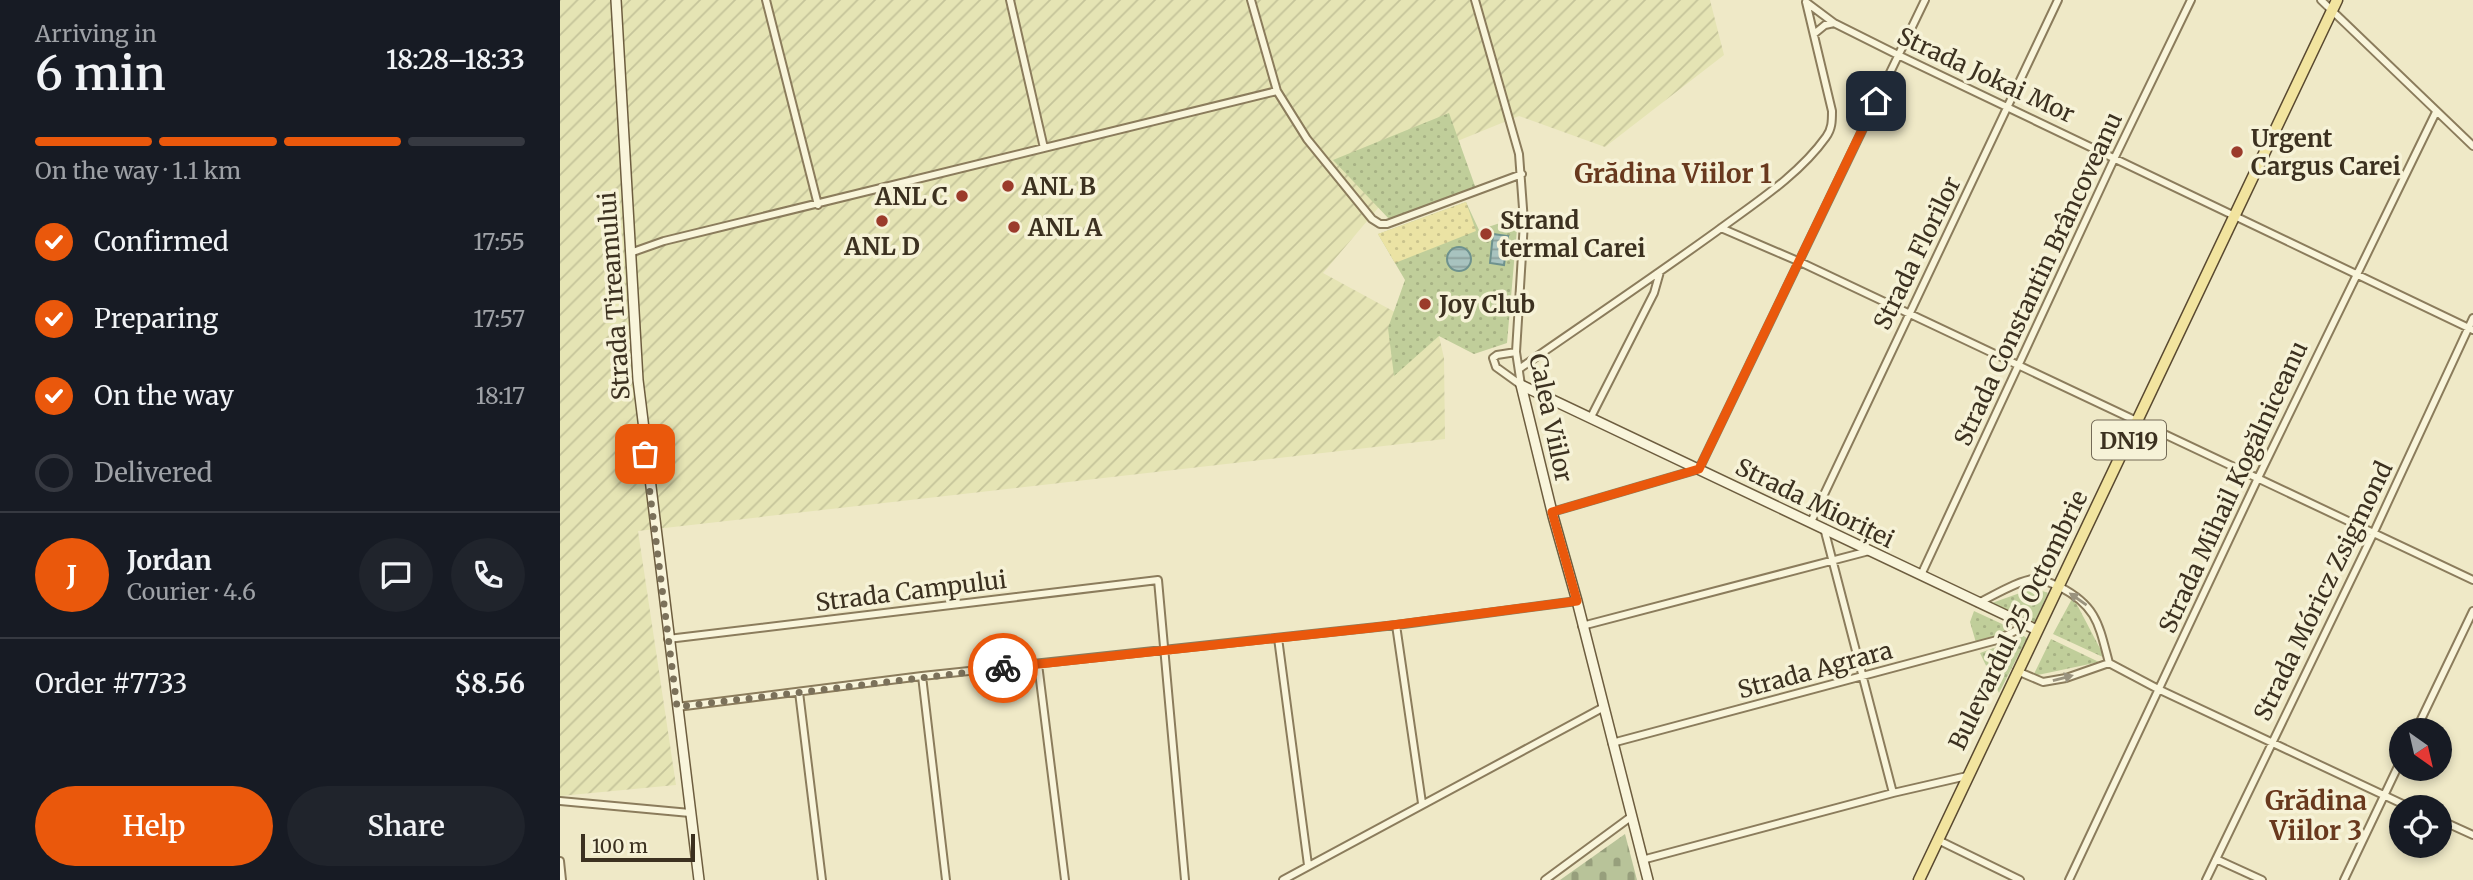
<!DOCTYPE html>
<html lang="en">
<head>
<meta charset="utf-8">
<style>
  :root { --surface:#171b24; --page:#20242c; --text:#f1f3f6; --muted:#9ea1a6; --line:#363941; --accent:#ea580c }
  body { margin:0; font-family:Merriweather,serif; background:var(--page); color:var(--text); height:100vh; display:flex; flex-direction:column; font-size:26px; white-space:nowrap }
  * { box-sizing:border-box; margin:0 }
  p { font-size:23px; color:var(--muted) }
  .icon { flex:none; width:38px; height:38px; fill:none; stroke:currentColor; stroke-width:2; stroke-linecap:round; stroke-linejoin:round }
  .map { position:relative; flex:1; overflow:hidden }
  .details { display:flex; flex-direction:column; background:var(--surface); width:560px }
  .details>* { flex:none }
  .needle { width:46px; rotate:146deg }
  .buttons { position:absolute; left:1829px; top:718px; display:grid; gap:14px }
  .buttons a { display:grid; place-items:center; width:63px; height:63px; border-radius:50%; background:var(--surface); box-shadow:0 4px 10px #0003; font-size:35px }
  .scale { position:absolute; left:21px; bottom:18px; width:114px; box-sizing:border-box; padding-left:7px; border:4px solid #3c3120; border-top:0; font-size:19px; line-height:24px; white-space:nowrap; color:#3c3120; -webkit-text-stroke:5px #f6f2d7; paint-order:stroke }
  .pin { position:absolute; display:grid; place-items:center; width:60px; height:60px; color:#fff; margin:-30px; border-radius:14px; box-shadow:0 4px 10px #0006 }
  .courier { position:absolute; display:grid; place-items:center; width:70px; height:70px; margin:-35px; border:5px solid #ea580c; border-radius:50%; background:#fff; color:#222; box-shadow:0 2px 9px #0007 }
  .head em { font-style:normal; font-weight:600 }
  .head div { display:flex; flex-direction:column-reverse }
  .head { display:flex; align-items:center; justify-content:space-between; height:119px; padding:0 35px }
  h1 { font-size:46px; font-weight:600; line-height:52px }
  .bar { display:grid; grid-template-columns:repeat(4,1fr); gap:10px 7px; align-content:center; height:84px; padding:0 35px }
  .bar i { height:9px; border-radius:5px; background:var(--line) }
  .bar .selected { background:var(--accent) }
  .bar p { grid-column:span 4 }
  .line { display:flex; align-items:center; gap:18px; padding:0 35px; border-top:2px solid var(--line) }
  .line div { flex:1 }
  .round { display:grid; place-items:center; flex:none; width:74px; height:74px; border-radius:37px; background:var(--page) }
  ol { padding:0 35px; list-style:none }
  li { display:flex; align-items:center; gap:21px; height:77px }
  li p { margin-inline-start:auto }
  li .icon { padding:7px; border-radius:50%; background:var(--accent); color:#fff; stroke-width:4 }
  li:last-child { color:var(--muted) }
  li i { width:38px; height:38px; border:4px solid var(--line); border-radius:50% }
  .primary-button { display:flex; gap:14px; margin-top:auto; padding:14px 35px }
  .primary-button a { flex:1; height:80px; border-radius:42px; background:var(--accent); color:#fff; font-size:28px; font-weight:600; line-height:80px; text-align:center }
  .primary-button a+a { background:var(--page); color:var(--text) }
  main { display:flex; flex:1; min-height:0 }
  .map>svg:first-child { display:block }
  .farmland { fill:url(#farmland-furrows) }
  .grass { fill:url(#grass-dots) }
  .sand { fill:url(#sand-dots) }
  .cemetery { fill:url(#cemetery-stones) }
  .water { fill:url(#water-rules); stroke:#6e928e; stroke-width:2 }
  .lines { fill:none; stroke-linecap:round; stroke-linejoin:round }
  .street-casing { stroke:#8b7c5c; stroke-width:10 }
  .secondary-casing { stroke:#6d5d3f; stroke-width:12 }
  .primary-casing { stroke:#594930; stroke-width:13 }
  .street { stroke:#f9f5db; stroke-width:6 }
  .secondary { stroke:#f9f5db; stroke-width:9 }
  .primary { stroke:#f2e49f; stroke-width:10 }
  .oneway { fill:#9a937e }
  .done { stroke:#7b715a; stroke-width:7; stroke-dasharray:0 12.6 }
  .route { stroke:#ea580c; stroke-width:9 }
  .poi-dot { fill:#9b3b2b; stroke:#f6f2d7; stroke-width:2.5 }
  .labels { text-anchor:middle; dominant-baseline:central; stroke-width:7; stroke-linejoin:round; paint-order:stroke }
  .shield { fill:#f6f2d7; stroke:#746b57; stroke-width:2 }
  .shield-label { font-size:23px; font-weight:bold; fill:#3c3120 }
  .street-label { font-size:24px; fill:#3c3120; stroke:#f6f2d7 }
  .poi-label { font-size:24px; font-weight:bold; fill:#3c3120; stroke:#f6f2d7; text-anchor:start }
  .neighbourhood-label { font-size:26px; font-weight:bold; fill:#69391e; stroke:#f6f2d7 }
</style>
</head>
<body>
<main>
<section class="details">
<div class="head"><div><h1>6 min</h1><p>Arriving in</p></div><em>18:28–18:33</em></div>
<div class="bar"><i class="selected"></i><i class="selected"></i><i class="selected"></i><i></i><p>On the way · 1.1 km</p></div>
<ol>
<li><svg class="icon" aria-label="check" viewBox="0 0 24 24"><path d="M5 12l5 5 9-10"/></svg>Confirmed<p>17:55</p></li>
<li><svg class="icon" aria-label="check" viewBox="0 0 24 24"><path d="M5 12l5 5 9-10"/></svg>Preparing<p>17:57</p></li>
<li><svg class="icon" aria-label="check" viewBox="0 0 24 24"><path d="M5 12l5 5 9-10"/></svg>On the way<p>18:17</p></li>
<li><i></i>Delivered</li>
</ol>
<div class="line" style="height:126px"><b class="round" style="background:var(--accent);color:#fff">J</b><div><b>Jordan</b><p>Courier · 4.6</p></div><a class="round"><svg class="icon" aria-label="chat" viewBox="0 0 24 24"><path d="M4 5h16v11H9l-5 4z"/></svg></a><a class="round"><svg class="icon" aria-label="phone" viewBox="0 0 24 24"><path d="M5 4h4l2 5-3 2q2 4 5 5l2-3 5 2v4C11 20 4 13 5 4z"/></svg></a></div>
<div class="line" style="height:91px"><div>Order #7733</div><b>$8.56</b></div>
<div class="primary-button"><a>Help</a><a>Share</a></div>
</section>
<div class="map">
<svg width="1913" height="880" viewBox="0 0 1913 880">
  <defs>
    <pattern id="farmland-furrows" width="10" height="10" patternUnits="userSpaceOnUse" patternTransform="scale(1.75)"><rect width="10" height="10" fill="#e5e4b4"/><path d="M-1 1l2-2M0 10L10 0M9 11l2-2" fill="none" stroke="#c5c49a"/></pattern>
    <pattern id="grass-dots" width="8" height="8" patternUnits="userSpaceOnUse" patternTransform="scale(1.75)"><rect width="8" height="8" fill="#c0ce9a"/><path d="M2 2h.1M6 6h.1" fill="none" stroke="#a6b184" stroke-width="1.8" stroke-linecap="round"/></pattern>
    <pattern id="sand-dots" width="8" height="8" patternUnits="userSpaceOnUse" patternTransform="scale(1.75)"><rect width="8" height="8" fill="#ebe3a4"/><path d="M2 2h.1M6 6h.1" fill="none" stroke="#cac38d" stroke-width="1.8" stroke-linecap="round"/></pattern>
    <pattern id="cemetery-stones" width="16" height="16" patternUnits="userSpaceOnUse" patternTransform="scale(1.75)"><rect width="16" height="16" fill="#b8c399"/><path d="M2 7V4a2 2 0 0 1 4 0v3zM10 15v-3a2 2 0 0 1 4 0v3z" fill="#979f7c"/></pattern>
    <pattern id="water-rules" width="6" height="5" patternUnits="userSpaceOnUse" patternTransform="scale(1.75)"><rect width="6" height="5" fill="#a8c3bf"/><path d="M0 2.5h6" fill="none" stroke="#8a9f9b"/></pattern>
  </defs>
  <rect width="100%" height="100%" fill="#efe9c7"/>
  <!-- farmland -->
  <path class="farmland" d="M0,0H1150L1164,55L1045,147L959,116L863,155L763,273L879,336L884,358L885,439L78,531L116,785L0,796Z"/>
  <!-- grass -->
  <path class="grass" d="M889,113L916,189L830,220L773,160Z
    M906,202L919,230L958,217L947,343L914,354L879,336L834,376L828,328L845,280L818,234Z
    M1474,588L1488,593L1473,626L1429,604Z
    M1513,597L1545,658L1493,634Z
    M1414,611L1453,629V630L1417,646L1410,622Z
    M1462,635L1467,638L1439,693L1420,653L1448,643Z
    M1491,639L1539,662L1473,676Z"/>
  <!-- sand -->
  <path class="sand" d="M906,202L916,231L835,263L818,234Z"/>
  <!-- cemetery -->
  <path class="cemetery" d="M1065,834L1077,880H1000Z"/>
  <!-- water -->
  <path class="water" d="M933,234L948,236L944,265L930,263Z
    M887 259a12 12 0 1 1 24 0a12 12 0 1 1-24 0Z"/>
  <g class="lines">
    <!-- street casing -->
    <g class="street-casing">
      <path id="street" d="M206,0L258,205
        M450,0L484,148
        M691,0L717,91L747,139L812,219L820,224H827L962,174
        M915,0L959,154L964,222L956,352L961,385
        M1761,0L1913,146
        M1246,2L1274,23L1338,55L1913,330
        M1254,34L1265,25L1274,23
        M1161,228L1240,262L1913,580
        M70,253L104,241L717,91
        M956,352L937,355L933,358L936,367L961,385
        M959,369C1025,323 1092,278 1157,231C1195,203 1239,175 1266,137C1272,129 1272,121 1272,111L1246,2
        M1031,417L1094,293L1100,272
        M992,512L1139,469L1365,0
        M1251,522L1498,0
        M1264,528L1333,793
        M1361,575L1555,157L1631,0
        M1418,603C1433,596 1459,580 1474,579C1483,578 1492,584 1500,587C1537,606 1539,625 1549,663
        M836,625L862,803
        M1022,626L1309,551
        M718,638L748,865
        M108,639L598,580L625,880
        M1549,663L1598,689L1849,807
        M478,664L505,880
        M1457,671L1483,682L1506,678L1549,663
        M362,676L386,880
        M239,692L262,880
        M117,707L362,676L836,625L1017,601
        M1856,730L1913,611
        M1052,743L1437,640L1465,626
        M0,801L130,813
        M1880,820L1913,835
        M1378,840L1460,880
        M1656,859L1702,880
        M1082,860L1333,793L1407,776
        M0,861L2,880
        M723,880L1044,707
        M985,880L1072,816
        M1509,880L1698,478L1876,112
        M1646,880L1814,532L1913,318
        M1784,880L1841,760"/>
    </g>
    <!-- secondary casing -->
    <g class="secondary-casing">
      <path id="secondary" d="M56,0L78,380L139,880
        M961,385L1477,630
        M961,385L993,516L1017,601L1088,880"/>
    </g>
    <!-- primary casing -->
    <g class="primary-casing">
      <path id="primary" d="M1359,880L1777,0"/>
    </g>
    <!-- street -->
    <use href="#street" class="street"/>
    <!-- secondary -->
    <use href="#secondary" class="secondary"/>
    <!-- primary -->
    <use href="#primary" class="primary"/>
  </g>
  <!-- one-way arrows -->
  <defs><path id="oneway-solid" d="M-6-.8H1V-3.2L6.5 0L1 3.2V.8H-6Z" transform="scale(1.75)"/></defs>
  <g class="oneway">
    <use href="#oneway-solid" transform="translate(1518 599) rotate(-145)"/>
    <use href="#oneway-solid" transform="translate(1503 678) rotate(-15)"/>
  </g>
  <g class="lines">
    <!-- done -->
    <path class="done" d="M85,454L117,707L443,668"/>
    <!-- route -->
    <path class="route" d="M443,668L810,628L1017,601L992,512L1139,469L1316,101"/>
  </g>
  <!-- markers -->
  <g class="poi-dot">
    <circle cx="1677" cy="152" r="7"/>
    <circle cx="448" cy="186" r="7"/>
    <circle cx="402" cy="196" r="7"/>
    <circle cx="322" cy="221" r="7"/>
    <circle cx="454" cy="227" r="7"/>
    <circle cx="926" cy="234" r="7"/>
    <circle cx="865" cy="304" r="7"/>
  </g>
  <g class="labels">
    <!-- shield labels -->
    <rect class="shield" x="1532" y="420.5" width="74" height="39" rx="5"/>
    <g class="shield-label">
      <text x="1569" y="440">DN19</text>
    </g>
    <!-- street labels -->
    <g class="street-label">
      <text transform="translate(1426 75) rotate(25)">Strada Jokai Mor</text>
      <text transform="translate(1357 253) rotate(-64)">Strada Florilor</text>
      <text transform="translate(1478 279) rotate(-65)">Strada Constantin Brâncoveanu</text>
      <text transform="translate(54 296) rotate(-94)">Strada Tireamului</text>
      <text transform="translate(991 418) rotate(78)">Calea Viilor</text>
      <text transform="translate(1673 487) rotate(-65)">Strada Mihail Kogălniceanu</text>
      <text transform="translate(1255 503) rotate(26)">Strada Mioriței</text>
      <text transform="translate(351 591) rotate(-7)">Strada Campului</text>
      <text transform="translate(1763 591) rotate(-64)">Strada Móricz Zsigmond</text>
      <text transform="translate(1458 620) rotate(-64)">Bulevardul 25 Octombrie</text>
      <text transform="translate(1255 670) rotate(-15)">Strada Agrara</text>
    </g>
    <!-- poi labels -->
    <g class="poi-label">
      <text x="1691" y="138">Urgent<tspan x="1691" dy="28">Cargus Carei</tspan></text>
      <text x="462" y="186">ANL B</text>
      <text x="388" y="196" text-anchor="end">ANL C</text>
      <text x="940" y="220">Strand<tspan x="940" dy="28">termal Carei</tspan></text>
      <text x="468" y="227">ANL A</text>
      <text x="322" y="246" text-anchor="middle">ANL D</text>
      <text x="879" y="304">Joy Club</text>
    </g>
    <!-- neighbourhood labels -->
    <g class="neighbourhood-label">
      <text x="1113" y="173">Grădina Viilor 1</text>
      <text x="1756" y="800">Grădina<tspan x="1756" dy="30">Viilor 3</tspan></text>
    </g>
  </g>
</svg>
<div class="buttons">
<a><svg class="needle" viewBox="-14 -14 28 28"><path d="M0-13l5 13h-10z" fill="#e53935"/><path d="M0 13l5-13h-10z" fill="#9ea1a6"/></svg></a>
<a><svg class="icon" aria-label="locate" viewBox="0 0 24 24"><circle cx="12" cy="12" r="6"/><path d="M12 2v4M12 18v4M2 12h4M18 12h4"/></svg></a>
</div>
<div class="scale">100 m</div>
<div class="pin" style="left:85px;top:454px;background:#ea580c"><svg class="icon" aria-label="bag" viewBox="0 0 24 24"><path d="M5 8h14l-1 12H6zM9 8a3 3 0 0 1 6 0"/></svg></div>
<div class="pin" style="left:1316px;top:101px;background:#1f2937"><svg class="icon" aria-label="home" viewBox="0 0 24 24"><path d="M3 11l9-7 9 7M6 9v11h12V9"/></svg></div>
<div class="courier" style="left:443px;top:668px"><svg class="icon" aria-label="bike" viewBox="0 0 24 24"><circle cx="6" cy="16" r="4"/><circle cx="18" cy="16" r="4"/><path d="M6 16l4-8h5l3 8M10 8l3 8H6M13 5h3"/></svg></div>
</div>
</main>
</body>
</html>
